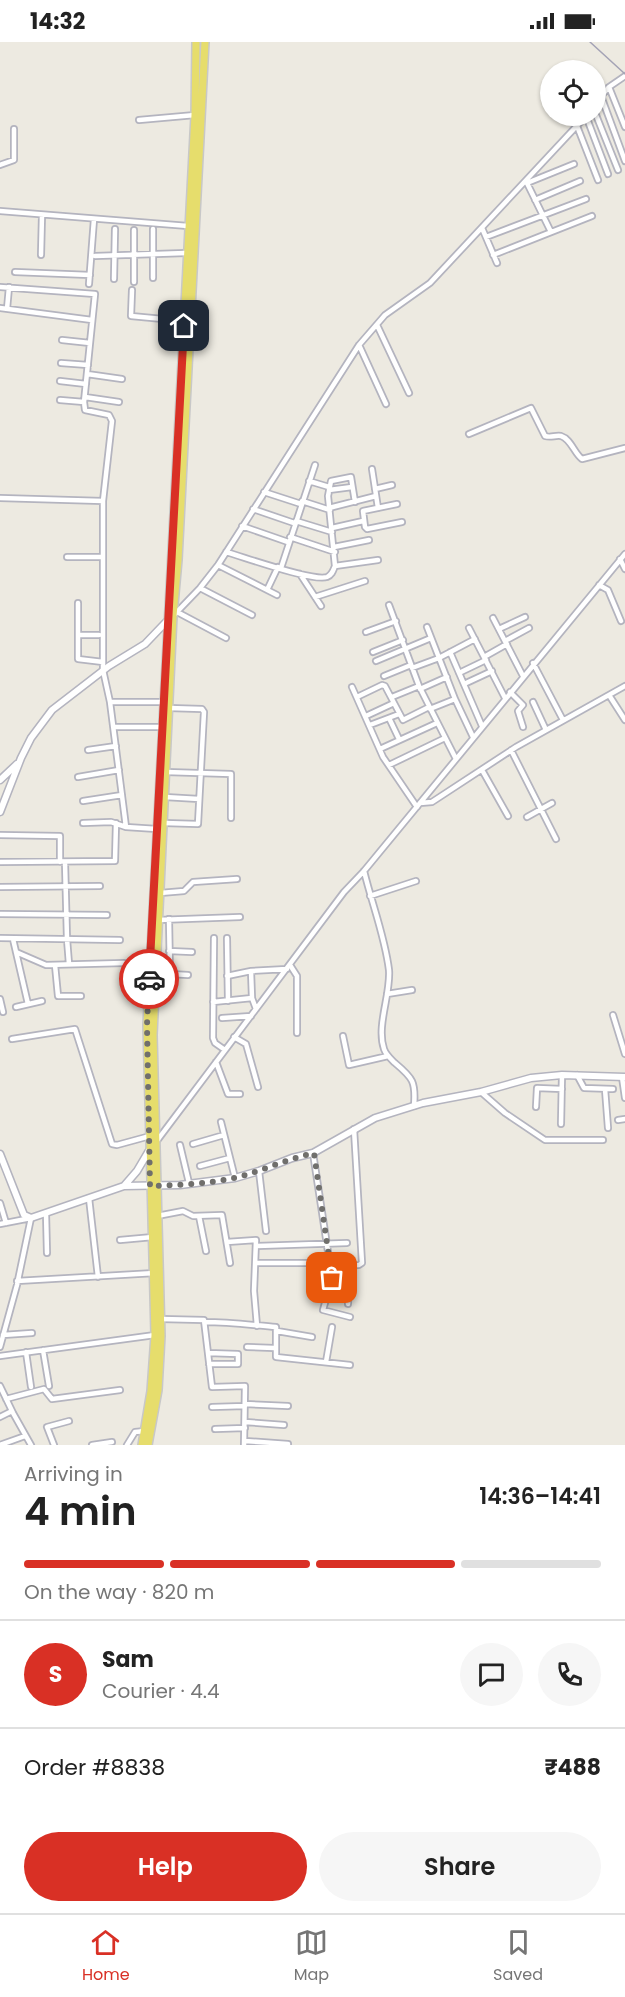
<!DOCTYPE html>
<html lang="en">
<head>
<meta charset="utf-8">
<style>
  :root { --surface:#fff; --page:#f6f6f6; --text:#222; --muted:#767676; --line:#e0e0e0; --accent:#d93025 }
  body { margin:0; font-family:Poppins,sans-serif; background:var(--page); color:var(--text); height:100vh; display:flex; flex-direction:column; font-size:22px; white-space:nowrap }
  * { box-sizing:border-box; margin:0 }
  p { font-size:20px; color:var(--muted) }
  .icon { flex:none; width:33px; height:33px; fill:none; stroke:currentColor; stroke-width:2; stroke-linecap:round; stroke-linejoin:round }
  .map { position:relative; height:1403px; overflow:hidden }
  .details { display:flex; flex-direction:column; background:var(--surface); flex:1 }
  .details>* { flex:none }
  .buttons { position:absolute; left:540px; top:18px; display:grid; gap:12px }
  .buttons a { display:grid; place-items:center; width:66px; height:66px; border-radius:50%; background:var(--surface); box-shadow:0 2px 4px #0004; font-size:30px }
  .pin { position:absolute; display:grid; place-items:center; width:51px; height:51px; color:#fff; margin:-26px; border-radius:12px; box-shadow:0 3px 9px #0006 }
  .courier { position:absolute; display:grid; place-items:center; width:60px; height:60px; margin:-30px; border:4px solid #d93025; border-radius:50%; background:#fff; color:#222; box-shadow:0 2px 8px #0007 }
  .headline em { font-style:normal; font-weight:600 }
  .headline div { display:flex; flex-direction:column-reverse }
  .headline { display:flex; align-items:center; justify-content:space-between; height:102px; padding:0 24px }
  h1 { font-size:39px; font-weight:600; line-height:45px }
  .bar { display:grid; grid-template-columns:repeat(4,1fr); gap:9px 6px; align-content:center; height:72px; padding:0 24px }
  .bar i { height:8px; border-radius:4px; background:var(--line) }
  .bar .selected { background:var(--accent) }
  .bar p { grid-column:span 4 }
  .line { display:flex; align-items:center; gap:15px; padding:0 24px; border-top:2px solid var(--line) }
  .line div { flex:1 }
  .round { display:grid; place-items:center; flex:none; width:63px; height:63px; border-radius:32px; background:var(--page) }
  .cta { display:flex; gap:12px; margin-top:auto; padding:12px 24px }
  .cta a { flex:1; height:69px; border-radius:36px; background:var(--accent); color:#fff; font-size:24px; font-weight:600; line-height:69px; text-align:center }
  .cta a+a { background:var(--page); color:var(--text) }
  .status { display:flex; justify-content:space-between; align-items:center; height:42px; padding:0 30px; background:var(--surface); direction:ltr }
  .status svg { height:16px; fill:currentColor }
  .dock { display:flex; justify-content:space-around; align-items:center; height:84px; border-top:2px solid var(--line); background:var(--surface); font-size:16px; color:var(--muted) }
  .dock a { display:grid; justify-items:center; gap:3px }
  .dock .selected { color:var(--accent) }
  .map>svg:first-child { display:block }
  .lines { fill:none; stroke-linecap:round; stroke-linejoin:round }
  .street-casing { stroke:#b4b4bf; stroke-width:8 }
  .secondary-casing { stroke:#b4b4bf; stroke-width:9 }
  .primary-casing { stroke:#c8c8c8; stroke-width:10 }
  .street { stroke:#fff; stroke-width:4.5 }
  .secondary { stroke:#fff; stroke-width:6 }
  .primary { stroke:#e6dd6c; stroke-width:7 }
  .rail { stroke:#a4a3b5; stroke-width:1.5 }
  .done { stroke:#706f6c; stroke-width:6; stroke-dasharray:0 10.8 }
  .route { stroke:#d93025; stroke-width:8 }
</style>
</head>
<body>
<div class="status"><b>14:32</b><svg viewBox="0 0 49 12"><path d="M0 12V9h3v3zM5 12V6h3v6zM10 12V3h3v9zM15 12V0h3v12zM26 1h20v11H26zM47 4h2v5h-2z"/></svg></div>
<div class="map">
<svg width="625" height="1403" viewBox="0 0 625 1403">
  <rect width="100%" height="100%" fill="#edeae1"/>
  <g class="lines">
    <!-- street casing -->
    <g class="street-casing">
      <path id="street" d="M609,45L625,85
        M601,54L625,119
        M596,60L609,45L625,34
        M596,73L618,128
        M139,78L195,73
        M577,84L598,138
        M0,123L14,118V87
        M526,139L551,190
        M527,141L574,122
        M535,158L580,139
        M0,169L188,184
        M482,186L497,221
        M134,188V240
        M486,195L586,157
        M41,213L42,173
        M493,213L592,174
        M95,214L186,211
        M15,230L90,233
        M153,236V187
        M114,237L115,187
        M89,242L94,177
        M0,245L95,252L84,360L85,368L109,373L112,379L103,459V628L110,660L126,785
        M132,248L131,274L184,279
        M0,266L92,278
        M7,267L9,245
        M377,283L409,351
        M62,298L90,301
        M359,303L386,362
        M61,321L88,323
        M87,332L122,337
        M60,339L86,342
        M85,355L119,360
        M60,358L84,360
        M469,392L531,366L545,394C551,396 555,393 561,394C571,397 574,411 582,417L625,406
        M372,427L378,466
        M309,439L329,445
        M375,447L392,443
        M329,448L352,445
        M264,450L301,462
        M0,456L103,459
        M302,459L330,468
        M397,462L363,469L365,485L367,487L402,480
        M329,466L376,454
        M253,467L294,481
        M296,479L332,490
        M242,484L288,500
        M332,486L363,479
        M290,495L335,510
        M334,505L369,498
        M226,510C244,515 313,540 327,535C332,533 333,529 335,524L328,454L331,439L351,435L355,460
        M67,515H103
        M620,517L625,527
        M218,523L277,553
        M335,524L378,518
        M281,526L315,423
        M300,532L321,564
        M599,543L608,548L621,579
        M200,546L252,573
        M267,548L278,525
        M315,555L365,539
        M78,561V617L103,620
        M389,563L419,644L456,717
        M177,570L226,596
        M174,573L200,546L218,523L359,303L385,273L430,241L586,74L608,132
        M493,576L523,634
        M427,585L455,657L473,695
        M469,586L505,656
        M499,587L525,575
        M366,590L396,579
        M78,593H99
        M505,599L529,586
        M373,610L403,598
        M450,610L482,684
        M484,615L507,602
        M376,619L431,596
        M533,621L563,678
        M412,626L439,616L475,597
        M459,631L486,618
        M384,634L411,623
        M464,642L492,629
        M352,645L383,715L417,765
        M420,647L447,635
        M510,650L523,663L518,669L523,685
        M609,653L625,678
        M357,655L382,643L385,644L403,678L429,665
        M392,655L419,644
        M110,660H164
        M533,660L546,688
        M430,667L455,657
        M366,674L394,661
        M389,676L399,697
        M370,683L399,672
        M114,685H162
        M380,707L437,681
        M88,708L116,704
        M511,708L556,797
        M389,723L445,696
        M482,728L508,774
        M166,730L231,732V776
        M78,735L119,728
        M165,755L199,757
        M83,759L122,753
        M420,761L432,760L516,705L625,644
        M527,775L552,761
        M83,781L111,780L126,785L157,787
        M164,781L198,782L204,670L202,667L169,666
        M0,793L60,794V820
        M0,820L115,819L116,781
        M65,820L67,897L69,922
        M364,829C372,862 385,895 389,928C391,952 376,984 384,1007C386,1013 391,1017 395,1021C413,1036 416,1040 414,1064
        M0,845L100,844
        M160,851L184,849L193,840L237,837
        M370,854L416,839
        M0,872L107,873
        M169,877L170,932L188,933
        M158,878L240,875
        M0,896L120,898
        M214,896L213,996L215,1001L225,1008
        M227,896L228,959
        M13,897L28,962
        M169,909L192,910
        M16,910L46,923L124,921
        M55,923L58,954H81
        M290,923L297,934V991
        M251,929L252,956L256,967
        M227,934L251,929L287,927
        M387,952L412,948
        M0,957L3,970
        M213,960L252,956
        M16,965L42,959
        M613,973L625,1012
        M222,976L251,974
        M343,994L349,1023L388,1014
        M234,995L246,1002L258,1045
        M12,997L75,987L112,1102L117,1103L150,1094
        M216,1020L228,1052H240
        M577,1033L584,1046L613,1047
        M622,1035L625,1056
        M605,1047L608,1086
        M481,1050L505,1071L545,1098H603
        M536,1065L537,1046L562,1047
        M618,1078L625,1077
        M221,1080L235,1136
        M561,1082L562,1033
        M156,1100L344,850L364,829L625,512
        M193,1102L224,1093
        M180,1103L189,1141
        M313,1111L332,1236L323,1268L350,1275
        M200,1124L230,1116
        M259,1129L266,1189
        M89,1156L98,1235
        M0,1161L6,1181
        M46,1171L47,1211
        M157,1174L183,1169L193,1174L222,1173L230,1221
        M199,1174L206,1209
        M0,1182L31,1176L17,1243L0,1305
        M120,1198L153,1195
        M227,1200L256,1198L254,1249L257,1284
        M257,1204L347,1201
        M257,1221H329
        M330,1224L359,1223L362,1221L354,1087
        M17,1239L155,1231
        M329,1247L348,1251
        M348,1262L349,1223
        M161,1277L204,1278L212,1345L245,1344L244,1403
        M205,1280C229,1280 252,1283 276,1285V1315L350,1323
        M277,1289L312,1295
        M3,1293L32,1291
        M247,1305L274,1306
        M43,1308L49,1344
        M26,1310L31,1345
        M208,1311L238,1312V1322H209
        M0,1314L155,1293
        M326,1320L332,1285
        M0,1344L13,1371L31,1403
        M6,1357L44,1347L52,1357L120,1348
        M245,1362L288,1364
        M212,1365L245,1364
        M0,1375L12,1369
        M245,1380L284,1383
        M215,1387L245,1386
        M245,1399L288,1402
        M0,1403L25,1394
        M54,1403L47,1385L69,1379
        M92,1403L112,1400
        M127,1403L135,1390L145,1389"/>
    </g>
    <!-- secondary casing -->
    <g class="secondary-casing">
      <path id="secondary" d="M0,738L17,722
        M0,770L21,716L31,696L52,668L109,624L145,602L167,579
        M0,1112L24,1173L31,1176L124,1144L137,1129L150,1107
        M124,1144L180,1143L235,1136L259,1129L292,1116L313,1111L375,1076L423,1061L481,1050L531,1036L562,1033L625,1035"/>
    </g>
    <!-- primary casing -->
    <g class="primary-casing">
      <path id="primary" d="M142,1403L151,1349L155,1293L147,983L195,73L196,0
        M148,1403L158,1348L161,1294L153,993L173,574L178,518L205,0"/>
    </g>
    <!-- street -->
    <use href="#street" class="street"/>
    <!-- secondary -->
    <use href="#secondary" class="secondary"/>
    <!-- primary -->
    <use href="#primary" class="primary"/>
    <!-- rail -->
    <path class="rail" d="M590,0L625,32"/>
  </g>
  <g class="lines">
    <!-- done -->
    <path class="done" d="M149,937L147,983L150,1144C179,1143 210,1142 238,1135C264,1128 287,1117 314,1111L332,1236"/>
    <!-- route -->
    <path class="route" d="M149,937L184,284"/>
  </g>
</svg>
<div class="buttons">
<a><svg class="icon" aria-label="locate" viewBox="0 0 24 24"><circle cx="12" cy="12" r="6"/><path d="M12 2v4M12 18v4M2 12h4M18 12h4"/></svg></a>
</div>
<div class="pin" style="left:332px;top:1236px;background:#ea580c"><svg class="icon" aria-label="bag" viewBox="0 0 24 24"><path d="M5 8h14l-1 12H6zM9 8a3 3 0 0 1 6 0"/></svg></div>
<div class="pin" style="left:184px;top:284px;background:#1f2937"><svg class="icon" aria-label="home" viewBox="0 0 24 24"><path d="M3 11l9-7 9 7M6 9v11h12V9"/></svg></div>
<div class="courier" style="left:149px;top:937px"><svg class="icon" aria-label="car" viewBox="0 0 24 24"><path d="M5 17H2v-5l4-1 3-4h7l3 4 3 1v5h-3M9 17h6M6 11h13"/><circle cx="7" cy="17" r="2"/><circle cx="17" cy="17" r="2"/></svg></div>
</div>
<section class="details">
<div class="headline"><div><h1>4 min</h1><p>Arriving in</p></div><em>14:36–14:41</em></div>
<div class="bar"><i class="selected"></i><i class="selected"></i><i class="selected"></i><i></i><p>On the way · 820 m</p></div>
<div class="line" style="height:108px"><b class="round" style="background:var(--accent);color:#fff">S</b><div><b>Sam</b><p>Courier · 4.4</p></div><a class="round"><svg class="icon" aria-label="chat" viewBox="0 0 24 24"><path d="M4 5h16v11H9l-5 4z"/></svg></a><a class="round"><svg class="icon" aria-label="phone" viewBox="0 0 24 24"><path d="M5 4h4l2 5-3 2q2 4 5 5l2-3 5 2v4C11 20 4 13 5 4z"/></svg></a></div>
<div class="line" style="height:78px"><div>Order #8838</div><b>₹488</b></div>
<div class="cta"><a>Help</a><a>Share</a></div>
</section>
<nav class="dock">
<a class="selected"><svg class="icon" aria-label="home" viewBox="0 0 24 24"><path d="M3 11l9-7 9 7M6 9v11h12V9"/></svg>Home</a>
<a><svg class="icon" aria-label="map" viewBox="0 0 24 24"><path d="M3 6l6-2 6 2 6-2v14l-6 2-6-2-6 2zM9 4v14M15 6v14"/></svg>Map</a>
<a><svg class="icon" aria-label="saved" viewBox="0 0 24 24"><path d="M7 4h10v16l-5-4-5 4z"/></svg>Saved</a>
</nav>
</body>
</html>
